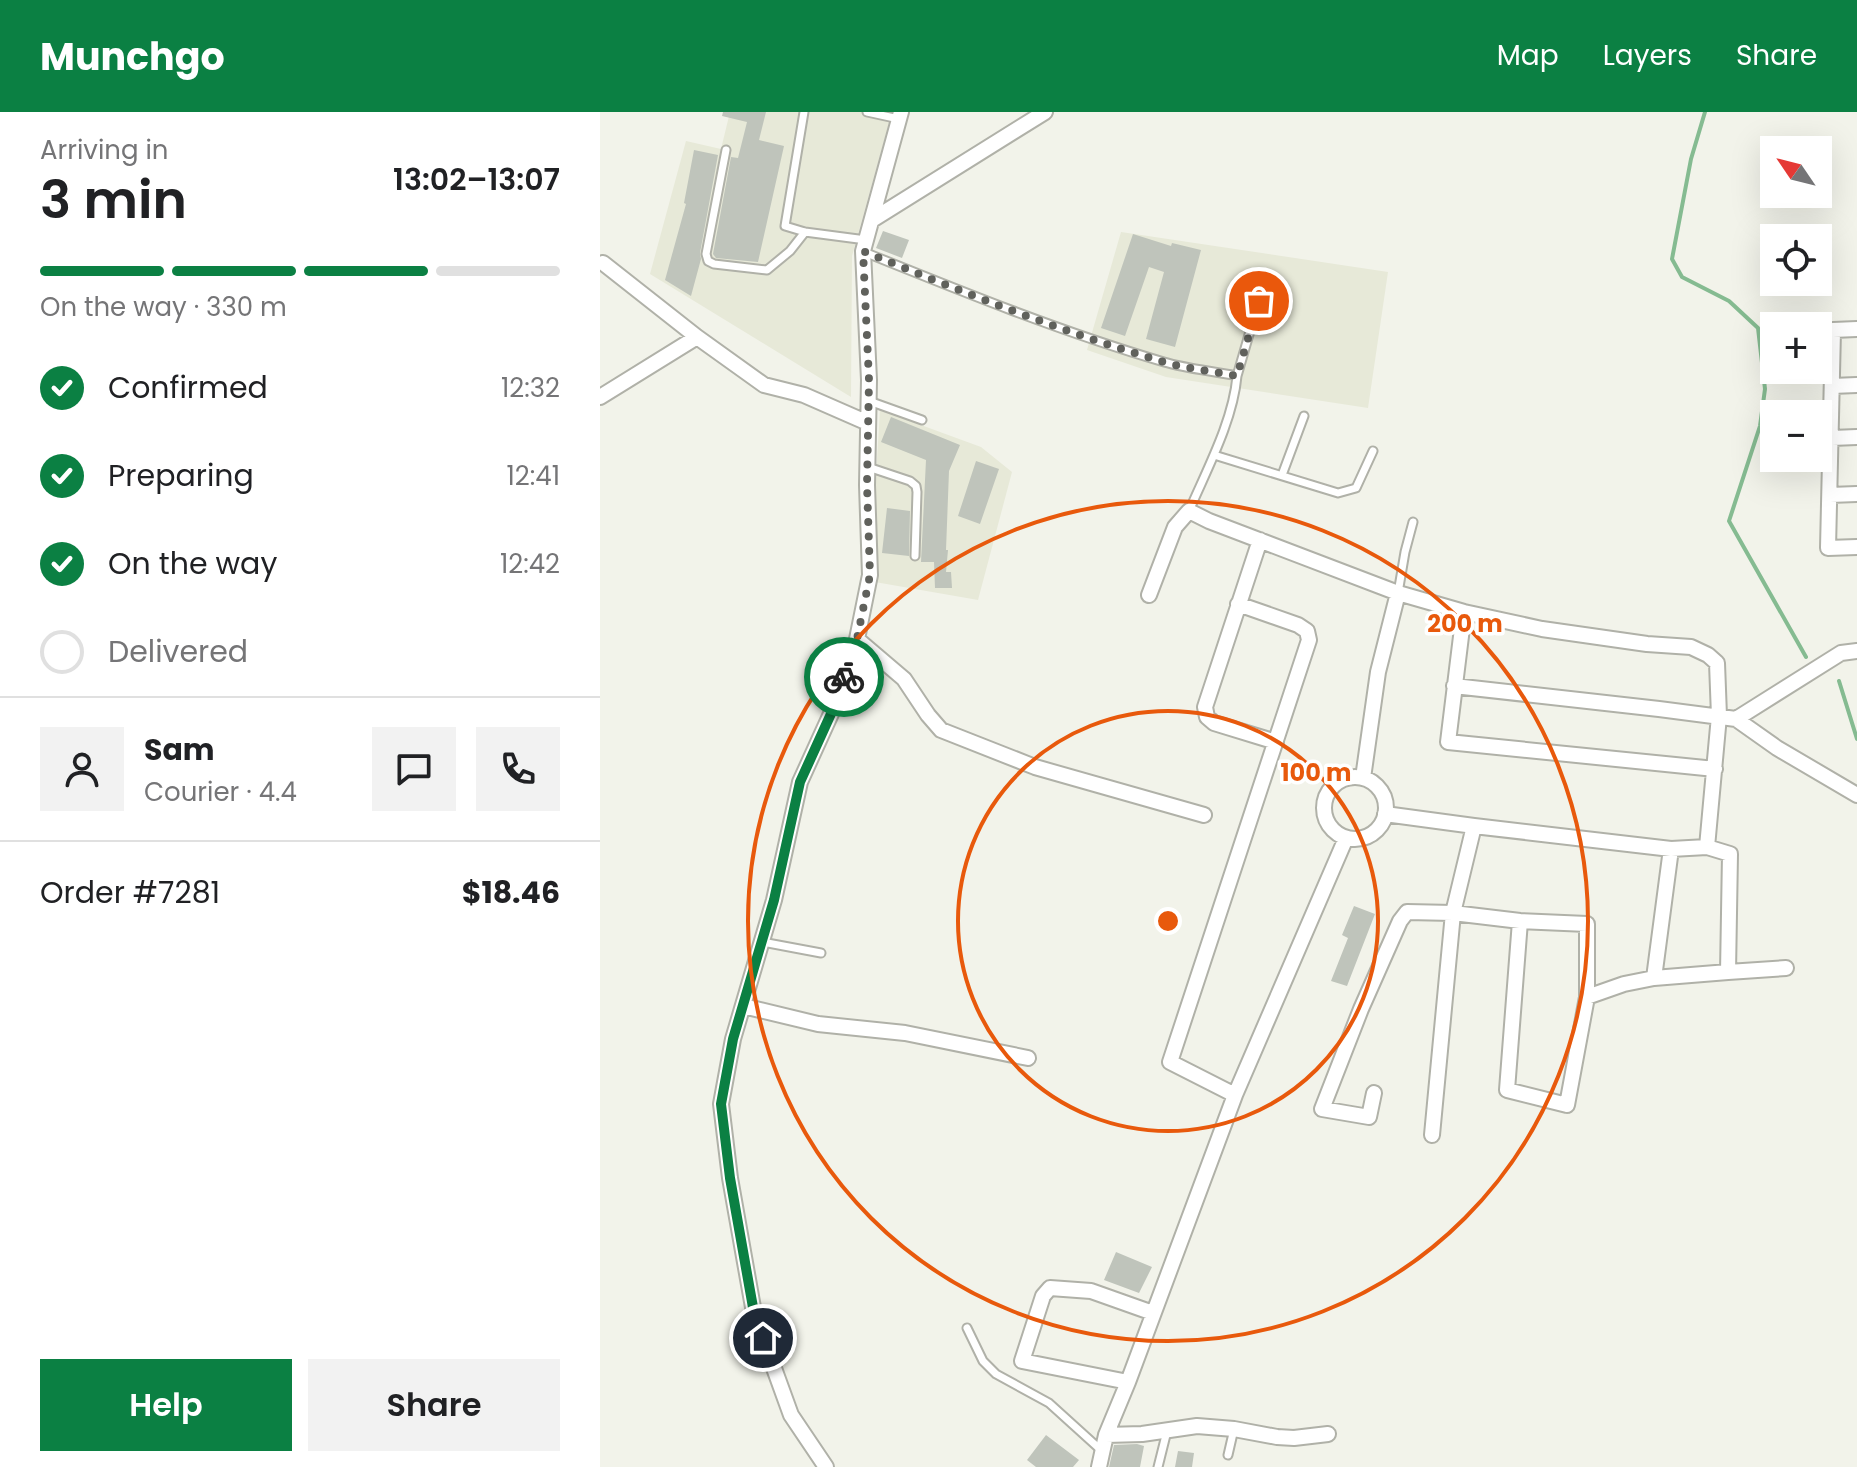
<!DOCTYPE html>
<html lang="en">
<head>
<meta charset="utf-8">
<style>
  :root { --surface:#fff; --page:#f2f2f2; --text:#202124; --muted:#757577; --line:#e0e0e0; --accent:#0b8043 }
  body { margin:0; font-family:Poppins,sans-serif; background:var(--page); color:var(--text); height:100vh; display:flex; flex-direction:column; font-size:30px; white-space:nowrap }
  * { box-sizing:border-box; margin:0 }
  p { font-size:26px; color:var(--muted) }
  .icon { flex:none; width:44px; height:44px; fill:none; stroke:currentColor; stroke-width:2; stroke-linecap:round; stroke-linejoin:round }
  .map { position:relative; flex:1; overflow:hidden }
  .sheet { display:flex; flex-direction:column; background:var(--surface); width:600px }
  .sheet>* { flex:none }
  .needle { width:52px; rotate:305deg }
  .tools { position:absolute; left:1160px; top:24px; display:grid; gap:16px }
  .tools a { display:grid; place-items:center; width:72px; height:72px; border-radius:0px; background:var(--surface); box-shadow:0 8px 32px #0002; font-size:40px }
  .pin { position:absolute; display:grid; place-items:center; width:68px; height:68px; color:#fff; margin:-34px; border:4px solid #fff; border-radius:50%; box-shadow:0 2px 8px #0007 }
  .courier { position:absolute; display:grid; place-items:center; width:80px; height:80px; margin:-40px; border:6px solid #0b8043; border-radius:50%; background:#fff; color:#222; box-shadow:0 2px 10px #0007 }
  .headline em { font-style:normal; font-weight:600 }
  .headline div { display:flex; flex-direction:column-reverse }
  .headline { display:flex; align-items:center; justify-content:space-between; height:136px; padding:0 40px }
  h1 { font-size:52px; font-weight:600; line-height:60px }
  .bar { display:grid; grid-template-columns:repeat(4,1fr); gap:12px 8px; align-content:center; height:96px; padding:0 40px }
  .bar i { height:10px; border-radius:6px; background:var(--line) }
  .bar .on { background:var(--accent) }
  .bar p { grid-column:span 4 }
  .line { display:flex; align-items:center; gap:20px; padding:0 40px; border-top:2px solid var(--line) }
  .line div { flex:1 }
  .round { display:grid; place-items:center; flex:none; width:84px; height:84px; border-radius:0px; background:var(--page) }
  ol { padding:0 40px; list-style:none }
  li { display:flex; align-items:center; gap:24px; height:88px }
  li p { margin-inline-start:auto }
  li .icon { padding:8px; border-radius:50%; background:var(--accent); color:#fff; stroke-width:4 }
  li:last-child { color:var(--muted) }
  li i { width:44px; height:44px; border:4px solid var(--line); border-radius:50% }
  .button { display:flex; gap:16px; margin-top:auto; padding:16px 40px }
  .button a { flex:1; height:92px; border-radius:0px; background:var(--accent); color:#fff; font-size:32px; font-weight:600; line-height:92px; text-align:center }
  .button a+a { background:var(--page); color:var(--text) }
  header { display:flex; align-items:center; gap:48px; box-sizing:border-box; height:112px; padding:0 40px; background:var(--accent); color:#fff }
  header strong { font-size:38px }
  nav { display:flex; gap:44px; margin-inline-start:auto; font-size:28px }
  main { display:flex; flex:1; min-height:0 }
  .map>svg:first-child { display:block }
  .built { fill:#e7e9d8 }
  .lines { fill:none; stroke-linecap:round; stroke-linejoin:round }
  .stream { stroke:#85bb91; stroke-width:4 }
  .building { fill:#bfc4bb }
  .lane-casing { stroke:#b0b1a8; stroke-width:11 }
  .street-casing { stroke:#b0b1a8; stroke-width:18 }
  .lane { stroke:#fff; stroke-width:7 }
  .street { stroke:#fff; stroke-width:14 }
  .done { stroke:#60615c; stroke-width:8; stroke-dasharray:0 14.4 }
  .route { stroke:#0b8043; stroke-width:10 }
  .ring { fill:none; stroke:#e8590c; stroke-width:4 }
  .centre { fill:#e8590c; stroke:#fff; stroke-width:4 }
  .ring-label { font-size:24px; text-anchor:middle; font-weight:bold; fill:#e8590c; stroke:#fff; stroke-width:7; stroke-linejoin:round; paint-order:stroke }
</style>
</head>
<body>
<header>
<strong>Munchgo</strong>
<nav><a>Map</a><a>Layers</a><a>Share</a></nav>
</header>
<main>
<section class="sheet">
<div class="headline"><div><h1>3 min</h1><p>Arriving in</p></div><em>13:02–13:07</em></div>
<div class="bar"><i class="on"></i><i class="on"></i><i class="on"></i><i></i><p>On the way · 330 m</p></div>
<ol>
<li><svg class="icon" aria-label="check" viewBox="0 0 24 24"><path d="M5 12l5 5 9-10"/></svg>Confirmed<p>12:32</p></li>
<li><svg class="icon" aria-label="check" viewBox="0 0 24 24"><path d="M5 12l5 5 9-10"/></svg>Preparing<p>12:41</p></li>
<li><svg class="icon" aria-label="check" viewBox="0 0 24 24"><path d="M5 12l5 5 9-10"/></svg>On the way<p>12:42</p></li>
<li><i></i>Delivered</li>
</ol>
<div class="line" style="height:144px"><a class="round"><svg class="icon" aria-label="person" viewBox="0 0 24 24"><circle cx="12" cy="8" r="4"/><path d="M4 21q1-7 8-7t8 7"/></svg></a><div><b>Sam</b><p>Courier · 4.4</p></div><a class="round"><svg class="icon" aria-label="chat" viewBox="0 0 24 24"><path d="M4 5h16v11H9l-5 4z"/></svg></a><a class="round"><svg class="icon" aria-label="phone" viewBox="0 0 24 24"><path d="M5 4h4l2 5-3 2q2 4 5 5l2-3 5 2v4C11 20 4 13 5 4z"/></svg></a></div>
<div class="line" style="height:104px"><div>Order #7281</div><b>$18.46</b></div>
<div class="button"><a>Help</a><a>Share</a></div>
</section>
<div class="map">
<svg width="1257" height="1355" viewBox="0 0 1257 1355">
  <rect width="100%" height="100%" fill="#f2f3ea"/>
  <!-- built -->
  <path class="built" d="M130,0H292L252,144L251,285L50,162L86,29L121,37Z
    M521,120L788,160L768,296L566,265L487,238Z
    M280,298L381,335L412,360L378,488L275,470V380Z"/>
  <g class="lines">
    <!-- stream -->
    <path class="stream" d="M1105,0L1091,47L1072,147L1082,165L1129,189L1158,216L1165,277L1160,314L1129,409L1206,545
      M1239,569L1257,627"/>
  </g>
  <!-- building -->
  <path class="building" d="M123,0H166L159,28L184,34L158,150L116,146L113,142L131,45L138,46L147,10L122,4Z
    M94,38L118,43L100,141L101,147L91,184L65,168L86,92L84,91Z
    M283,119L309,128L302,146L276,136Z
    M533,122L571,134L572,131L601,138L575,235L546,227L564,160L549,155L525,224L501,216Z
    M291,305L360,333L349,359L346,438H348L346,460H351L352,476H335L334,450H321L326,348L281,330Z
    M376,349L399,357L380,412L358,404Z
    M287,396L310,399L309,444L282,441Z
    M754,794L775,802L747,874L731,869L748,826L742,823Z
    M516,1140L552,1155L539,1181L504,1168Z
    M446,1323L479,1348L473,1355H436L427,1348Z
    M537,1332L544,1334L540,1355H509L514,1333Z
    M578,1339L594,1341L592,1355H575Z"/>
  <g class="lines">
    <!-- lane casing -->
    <g class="lane-casing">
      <path id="lane" d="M204,0L185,114L205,120L266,128
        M267,0L299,7
        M126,38L106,142L108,149L114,152L167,158L190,139L205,120
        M264,140C363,180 462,220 564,250C588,257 613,259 637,264C633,309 607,357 589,399
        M637,264L666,164
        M269,289L322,308
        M614,343L738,381L756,376L773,339
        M268,355L310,369L316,374L317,380L315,444
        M682,363L704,304
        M798,481L805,440L813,410
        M162,830L221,841
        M367,1216L383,1249L396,1262L449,1291L502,1339
        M628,1343L634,1317
        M558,1355L567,1319"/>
    </g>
    <!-- street casing -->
    <g class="street-casing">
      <path id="street" d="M272,108L445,0
        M3,151L97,225L164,273L204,283L268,311
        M1257,217L1233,218L1228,436L1257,435
        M1232,274L1257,273
        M0,285L97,225
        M1232,326L1257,325
        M1230,383L1257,382
        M660,428L605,595L607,605L614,611L676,630
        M549,483L575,415L589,399L609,409L798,481L864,500L942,517L1047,532L1091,535L1108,543L1117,551L1119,604L1107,735L1130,742L1128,860L1054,866L1024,872L987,885
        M864,500L848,630L1115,657
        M257,527L304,567L328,603L341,618L435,655L604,703
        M854,574L1059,597L1136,607L1177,636L1257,683
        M1136,607L1241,541L1257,539
        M724 696a31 31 0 1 1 62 0a31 31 0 1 1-62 0Z
        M763,666L778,560L798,481
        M785,702L874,714L1071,737L1107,735
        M1128,860L1186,856
        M1054,866L1071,737
        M143,894L218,912L305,921L428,946
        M774,981L769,1005L722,997L761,897L800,809L807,800L853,801L920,809L987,812V885L967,993L907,978L920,809
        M635,983L570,950L709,528L707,519L698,513L638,492
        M832,1023L853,801L874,714
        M528,1270L422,1249L443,1184L450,1176L491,1179L553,1201
        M506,1323L542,1322L597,1314L634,1317L677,1325L694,1326L728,1322
        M226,1355L191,1303L154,1201L130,1066L121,992L133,927L174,788L200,670L235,593L257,527L270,463L267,373L269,268L263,139L301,0
        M499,1355L506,1323L528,1270L635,983L746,726"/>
    </g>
    <!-- lane -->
    <use href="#lane" class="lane"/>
    <!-- street -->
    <use href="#street" class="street"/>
  </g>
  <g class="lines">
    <!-- done -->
    <path class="done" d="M244,565L257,527L270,463L267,373L269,268L263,139C362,180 462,220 564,250C588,257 613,259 637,264L659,189"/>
    <!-- route -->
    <path class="route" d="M163,1226L154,1201L130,1066L121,992L133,927L174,788L200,670L235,593L244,565"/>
  </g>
  <!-- distance rings -->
  <g class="ring">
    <circle cx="568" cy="809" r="210"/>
    <circle cx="568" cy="809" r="420"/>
  </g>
  <circle cx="568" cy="809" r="12" class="centre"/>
  <g class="ring-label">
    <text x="865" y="520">200 m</text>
    <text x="716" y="669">100 m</text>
  </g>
</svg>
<div class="tools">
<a><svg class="needle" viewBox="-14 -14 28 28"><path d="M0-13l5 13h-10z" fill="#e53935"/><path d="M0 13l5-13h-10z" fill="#757577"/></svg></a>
<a><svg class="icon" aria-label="locate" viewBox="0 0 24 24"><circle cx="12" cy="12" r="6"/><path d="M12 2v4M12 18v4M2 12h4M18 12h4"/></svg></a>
<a>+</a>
<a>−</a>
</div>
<div class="pin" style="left:659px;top:189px;background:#ea580c"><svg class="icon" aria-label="bag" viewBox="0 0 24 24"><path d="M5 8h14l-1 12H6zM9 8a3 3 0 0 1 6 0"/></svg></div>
<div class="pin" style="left:163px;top:1226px;background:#1f2937"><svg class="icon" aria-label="home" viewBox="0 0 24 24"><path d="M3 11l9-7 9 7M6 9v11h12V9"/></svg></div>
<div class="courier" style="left:244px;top:565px"><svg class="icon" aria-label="bike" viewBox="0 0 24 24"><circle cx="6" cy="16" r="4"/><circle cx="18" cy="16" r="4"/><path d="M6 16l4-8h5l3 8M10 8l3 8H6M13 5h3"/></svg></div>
</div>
</main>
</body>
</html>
